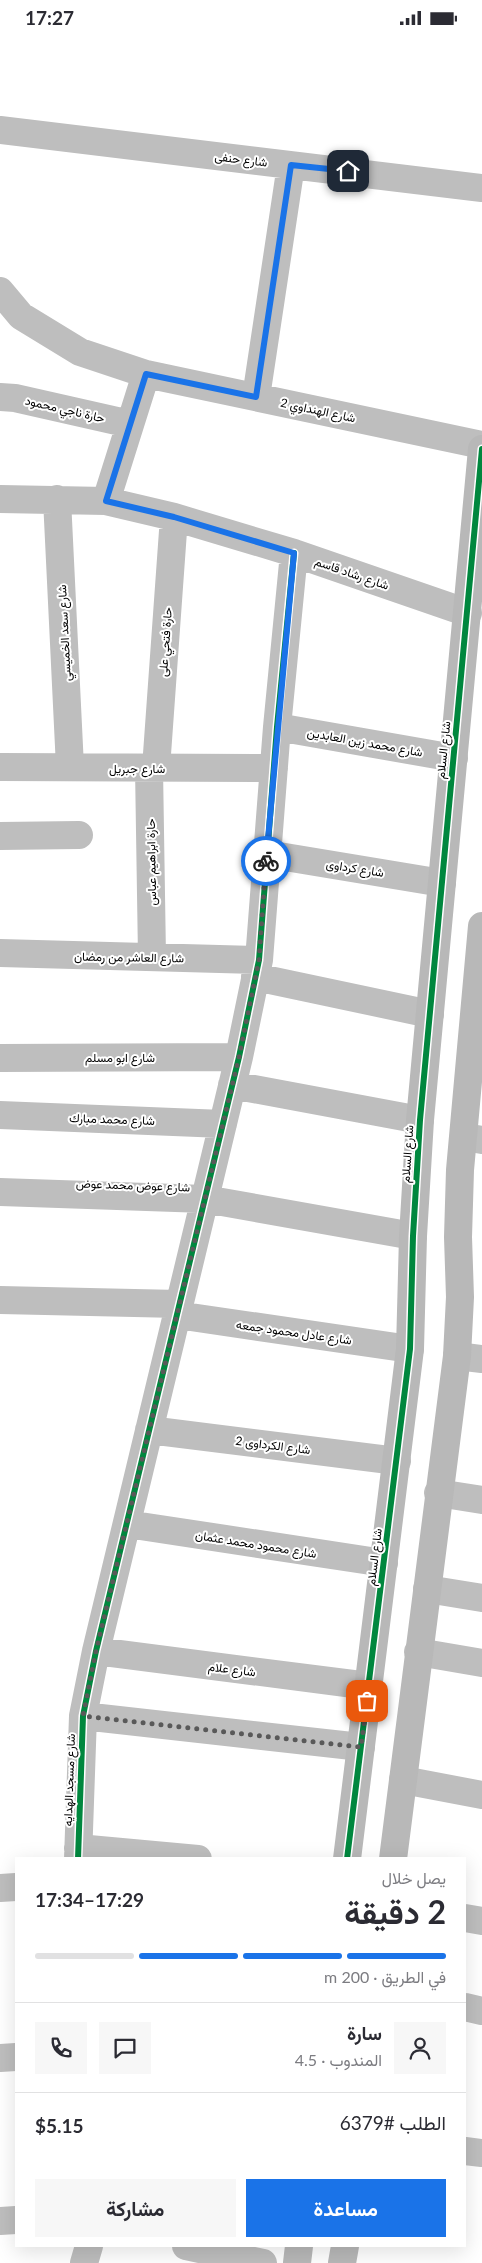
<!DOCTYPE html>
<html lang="ar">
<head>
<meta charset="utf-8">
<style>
  :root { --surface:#fff; --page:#f7f7f7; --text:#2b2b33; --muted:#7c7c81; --line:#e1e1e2; --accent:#1a73e8 }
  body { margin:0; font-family:Lato,Vazirmatn,sans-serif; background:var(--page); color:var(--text); direction:rtl; height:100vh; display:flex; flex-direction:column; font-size:19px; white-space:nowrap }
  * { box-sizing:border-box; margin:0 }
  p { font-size:16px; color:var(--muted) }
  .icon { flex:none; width:28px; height:28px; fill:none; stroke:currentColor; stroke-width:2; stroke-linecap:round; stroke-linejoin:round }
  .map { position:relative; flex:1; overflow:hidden; direction:ltr }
  .side { position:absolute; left:15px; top:1822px; width:451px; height:390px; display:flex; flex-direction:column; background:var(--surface); border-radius:0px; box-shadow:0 5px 20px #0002; direction:rtl }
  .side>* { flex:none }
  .pin { position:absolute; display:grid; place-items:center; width:42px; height:42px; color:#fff; margin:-21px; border-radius:10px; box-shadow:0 2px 8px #0006 }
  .courier { position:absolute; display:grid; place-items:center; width:50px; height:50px; margin:-25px; border:4px solid #1a73e8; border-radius:50%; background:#fff; color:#222; box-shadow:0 1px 6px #0007 }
  .headline em { font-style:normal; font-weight:700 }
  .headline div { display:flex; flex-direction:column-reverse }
  .headline { display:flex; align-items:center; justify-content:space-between; height:85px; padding:0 20px }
  h1 { font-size:32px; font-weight:700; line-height:38px }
  .bar { display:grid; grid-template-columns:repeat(4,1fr); gap:8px 5px; align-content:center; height:60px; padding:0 20px }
  .bar i { height:6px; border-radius:4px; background:var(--line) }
  .bar .on { background:var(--accent) }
  .bar p { grid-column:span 4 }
  .line { display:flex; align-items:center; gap:12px; padding:0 20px; border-top:1px solid var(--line) }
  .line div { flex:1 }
  .round { display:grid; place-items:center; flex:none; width:52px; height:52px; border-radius:0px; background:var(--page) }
  .primary-button { display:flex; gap:10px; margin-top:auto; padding:10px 20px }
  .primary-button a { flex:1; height:58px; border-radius:0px; background:var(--accent); color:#fff; font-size:20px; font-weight:700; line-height:58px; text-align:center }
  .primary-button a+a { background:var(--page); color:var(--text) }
  .status { display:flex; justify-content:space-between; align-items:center; height:35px; padding:0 25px; background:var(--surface); direction:ltr }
  .status svg { height:14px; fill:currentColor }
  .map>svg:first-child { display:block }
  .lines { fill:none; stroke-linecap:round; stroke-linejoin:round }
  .street { stroke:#bebebe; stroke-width:28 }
  .secondary { stroke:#b8b8b8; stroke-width:28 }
  .cycleway-casing { stroke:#fff; stroke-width:9 }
  .cycleway { stroke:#00873e; stroke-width:6 }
  .done { stroke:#595959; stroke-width:5; stroke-dasharray:0 9 }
  .route { stroke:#1a73e8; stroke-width:6 }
  .labels { text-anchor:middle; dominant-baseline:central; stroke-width:4; stroke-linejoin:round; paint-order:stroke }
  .street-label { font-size:12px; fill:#000; stroke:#fff }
</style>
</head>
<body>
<div class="status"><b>17:27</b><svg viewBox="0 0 49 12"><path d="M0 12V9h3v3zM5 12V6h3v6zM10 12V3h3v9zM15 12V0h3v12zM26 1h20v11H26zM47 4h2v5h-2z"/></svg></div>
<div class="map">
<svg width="482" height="2228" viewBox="0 0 482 2228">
  <rect width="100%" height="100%" fill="#fff"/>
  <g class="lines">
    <!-- street -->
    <path class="street" d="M0,95L482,153
      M0,256L21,281L80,317L146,339L482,410
      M0,362L15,363L130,389
      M256,362L291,130
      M0,464L106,466L174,482L294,518L468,578
      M57,464L70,732
      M106,466L146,339
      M277,692L454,723
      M0,732L274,733
      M149,733L152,922
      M156,733L174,482
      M0,801L79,800
      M267,819L442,848
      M0,918L259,925
      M255,942L430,979
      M0,1023L239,1022
      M232,1050L420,1085
      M0,1080L223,1089
      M464,1102L482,1105
      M0,1157L205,1164L413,1201
      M0,1265L179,1269
      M177,1280L410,1314
      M457,1321L482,1324
      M149,1395L397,1426
      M438,1458L482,1465
      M127,1489L384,1528
      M427,1554L482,1563
      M96,1616L369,1651
      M418,1617L482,1628
      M83,1681L361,1712
      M403,1745L482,1760
      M78,1813L198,1824
      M78,1824L83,1681L96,1616L239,1022L259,925L277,692L294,518
      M0,1853L16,1852
      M465,1883L482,1886
      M465,1972L482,1976
      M0,2023L16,2022
      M465,2116L482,2118
      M0,2186L16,2185
      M186,2211L263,2228
      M84,2228L89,2211"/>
    <!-- secondary -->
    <path class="secondary" d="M347,1824L410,1314L413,1201L420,1085L482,414
      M393,1824L457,1321L460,1262L458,1202L460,1135L482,891
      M297,2228L299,2211
      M342,2228L345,2211"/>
    <!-- cycleway casing -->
    <g class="cycleway-casing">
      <path id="cycleway" d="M78,1824L83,1681L96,1616L239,1022L259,925L277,692L294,518
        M347,1824L410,1314L413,1201L420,1085L482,414"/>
    </g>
    <!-- cycleway -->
    <use href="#cycleway" class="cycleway"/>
  </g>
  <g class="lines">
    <!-- done -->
    <path class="done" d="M266,826L259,925L239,1022L96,1616L83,1681L361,1712L367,1666"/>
    <!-- route -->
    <path class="route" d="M266,826L294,518L174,482L106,466L146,339L256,362L291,130L348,136"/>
  </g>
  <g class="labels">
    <!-- street labels -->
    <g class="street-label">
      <text transform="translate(241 124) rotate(7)">شارع حنفى</text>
      <text transform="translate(65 374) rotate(13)">حارة ناجي محمود</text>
      <text transform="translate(318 375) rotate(12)">شارع الهنداوي 2</text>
      <text transform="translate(352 538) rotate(19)">شارع رشاد قاسم</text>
      <text transform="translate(64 598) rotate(-93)">شارع سعد الخميسي</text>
      <text transform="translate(165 607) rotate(-86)">حارة فتحي على</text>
      <text transform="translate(365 707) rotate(10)">شارع محمد زين العابدين</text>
      <text transform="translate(443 715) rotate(-84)">شارع السلام</text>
      <text x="137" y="733">شارع جبريل</text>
      <text transform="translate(151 827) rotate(-91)">حارة ابراهيم عباس</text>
      <text transform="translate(355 833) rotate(9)">شارع كرداوى</text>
      <text transform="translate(129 922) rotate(1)">شارع العاشر من رمضان</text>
      <text x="120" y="1022">شارع ابو مسلم</text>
      <text transform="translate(112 1084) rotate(2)">شارع محمد مبارك</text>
      <text transform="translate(407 1119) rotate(-86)">شارع السلام</text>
      <text transform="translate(133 1150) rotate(2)">شارع عوض محمد عوض</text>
      <text transform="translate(294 1297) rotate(8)">شارع عادل محمود جمعه</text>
      <text transform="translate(273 1410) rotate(7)">شارع الكرداوى 2</text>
      <text transform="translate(256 1509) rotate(9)">شارع محمود محمد عثمان</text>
      <text transform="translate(374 1522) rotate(-83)">شارع السلام</text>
      <text transform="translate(232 1634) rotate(7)">شارع علام</text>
      <text transform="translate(69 1745) rotate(-88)">شارع مسجد الهدايه</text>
    </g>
  </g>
</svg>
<div class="pin" style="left:367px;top:1666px;background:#ea580c"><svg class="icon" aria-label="bag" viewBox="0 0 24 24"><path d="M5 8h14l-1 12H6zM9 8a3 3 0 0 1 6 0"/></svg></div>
<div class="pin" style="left:348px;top:136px;background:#1f2937"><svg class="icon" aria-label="home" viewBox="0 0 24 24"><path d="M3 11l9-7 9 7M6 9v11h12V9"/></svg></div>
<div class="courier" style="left:266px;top:826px"><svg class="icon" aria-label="bike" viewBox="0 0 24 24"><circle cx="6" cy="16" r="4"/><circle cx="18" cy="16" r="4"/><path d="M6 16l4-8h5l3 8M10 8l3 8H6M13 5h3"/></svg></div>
<section class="side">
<div class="headline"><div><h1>2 دقيقة</h1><p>يصل خلال</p></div><em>17:29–17:34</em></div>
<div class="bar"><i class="on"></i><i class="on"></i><i class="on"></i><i></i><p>في الطريق · 200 m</p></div>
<div class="line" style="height:90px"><a class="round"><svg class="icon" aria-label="person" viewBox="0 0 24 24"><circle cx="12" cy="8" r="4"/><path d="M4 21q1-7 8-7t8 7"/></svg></a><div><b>سارة</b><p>المندوب · 4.5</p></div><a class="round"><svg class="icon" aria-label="chat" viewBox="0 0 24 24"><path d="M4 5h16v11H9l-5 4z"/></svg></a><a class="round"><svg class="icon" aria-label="phone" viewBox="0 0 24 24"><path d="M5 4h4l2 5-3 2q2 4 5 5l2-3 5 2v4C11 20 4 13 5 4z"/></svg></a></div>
<div class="line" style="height:65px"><div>الطلب #6379</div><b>$5.15</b></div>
<div class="primary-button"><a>مساعدة</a><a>مشاركة</a></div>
</section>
</div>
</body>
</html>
